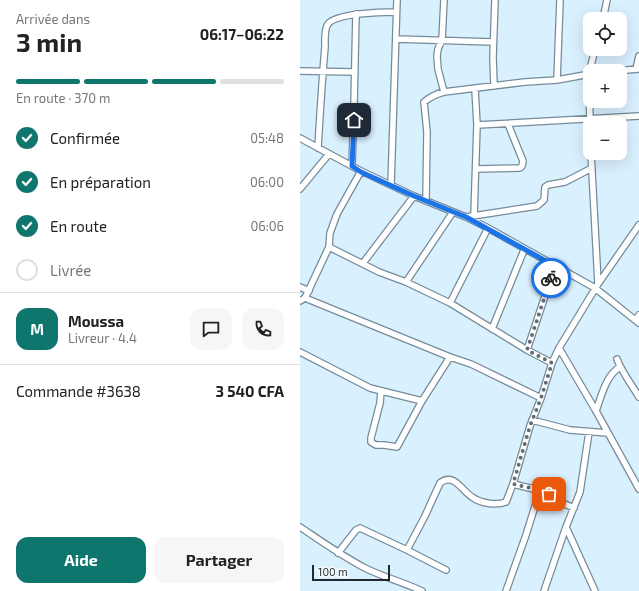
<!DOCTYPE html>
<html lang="fr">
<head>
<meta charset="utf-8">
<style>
  :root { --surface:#fff; --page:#f6f6f6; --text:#222; --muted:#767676; --line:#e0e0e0; --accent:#0f766e }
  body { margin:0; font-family:"Exo 2",sans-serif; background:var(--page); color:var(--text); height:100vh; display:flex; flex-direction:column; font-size:15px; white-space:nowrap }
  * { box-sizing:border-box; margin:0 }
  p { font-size:13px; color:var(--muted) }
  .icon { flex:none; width:22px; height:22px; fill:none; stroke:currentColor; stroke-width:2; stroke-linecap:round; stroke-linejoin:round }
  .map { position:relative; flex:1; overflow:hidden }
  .panel { display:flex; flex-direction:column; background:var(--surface); width:300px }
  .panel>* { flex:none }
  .buttons { position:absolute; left:283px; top:12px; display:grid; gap:8px }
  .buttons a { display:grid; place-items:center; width:44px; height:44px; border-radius:8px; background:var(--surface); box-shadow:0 4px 16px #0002; font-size:20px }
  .scale { position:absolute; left:12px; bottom:10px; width:78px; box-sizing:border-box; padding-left:4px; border:2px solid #1f282d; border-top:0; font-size:11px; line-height:14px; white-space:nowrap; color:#1f282d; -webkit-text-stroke:3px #f5fafd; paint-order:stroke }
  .pin { position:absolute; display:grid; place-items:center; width:34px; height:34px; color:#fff; margin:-17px; border-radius:8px; box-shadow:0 2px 6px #0006 }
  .courier { position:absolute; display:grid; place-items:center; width:40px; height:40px; margin:-20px; border:3px solid #1a73e8; border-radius:50%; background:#fff; color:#222; box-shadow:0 1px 5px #0007 }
  .headline em { font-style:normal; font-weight:700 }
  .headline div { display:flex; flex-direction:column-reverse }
  .headline { display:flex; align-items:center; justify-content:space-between; height:68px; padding:0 16px }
  h1 { font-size:26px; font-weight:700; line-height:30px }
  .bar { display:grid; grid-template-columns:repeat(4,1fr); gap:6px 4px; align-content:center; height:48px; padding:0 16px }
  .bar i { height:5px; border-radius:3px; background:var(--line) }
  .bar .selected { background:var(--accent) }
  .bar p { grid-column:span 4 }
  .line { display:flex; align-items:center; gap:10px; padding:0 16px; border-top:1px solid var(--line) }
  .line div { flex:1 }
  .round { display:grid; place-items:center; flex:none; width:42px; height:42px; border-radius:12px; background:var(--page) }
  ol { padding:0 16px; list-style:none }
  li { display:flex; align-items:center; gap:12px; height:44px }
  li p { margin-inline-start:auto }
  li .icon { padding:4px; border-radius:50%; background:var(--accent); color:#fff; stroke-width:4 }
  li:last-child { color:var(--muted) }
  li i { width:22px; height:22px; border:2px solid var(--line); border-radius:50% }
  .cta { display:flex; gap:8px; margin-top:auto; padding:8px 16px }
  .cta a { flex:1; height:46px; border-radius:12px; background:var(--accent); color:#fff; font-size:16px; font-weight:700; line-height:46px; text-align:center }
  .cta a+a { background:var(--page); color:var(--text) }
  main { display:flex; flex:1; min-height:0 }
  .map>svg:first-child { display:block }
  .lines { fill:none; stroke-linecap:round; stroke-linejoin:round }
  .minor-casing { stroke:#768b99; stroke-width:8 }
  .minor { stroke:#fff; stroke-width:5.5 }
  .done { stroke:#606e76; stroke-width:4; stroke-dasharray:0 7.2 }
  .route { stroke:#1a73e8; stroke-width:5 }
</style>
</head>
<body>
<main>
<section class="panel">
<div class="headline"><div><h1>3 min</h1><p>Arrivée dans</p></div><em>06:17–06:22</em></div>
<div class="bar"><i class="selected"></i><i class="selected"></i><i class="selected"></i><i></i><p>En route · 370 m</p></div>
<ol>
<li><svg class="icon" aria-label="check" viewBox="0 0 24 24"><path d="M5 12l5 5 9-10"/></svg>Confirmée<p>05:48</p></li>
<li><svg class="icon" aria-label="check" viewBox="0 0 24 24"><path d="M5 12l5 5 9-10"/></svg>En préparation<p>06:00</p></li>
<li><svg class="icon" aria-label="check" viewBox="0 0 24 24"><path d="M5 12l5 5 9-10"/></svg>En route<p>06:06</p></li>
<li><i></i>Livrée</li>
</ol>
<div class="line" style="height:72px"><b class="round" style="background:var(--accent);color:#fff">M</b><div><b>Moussa</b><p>Livreur · 4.4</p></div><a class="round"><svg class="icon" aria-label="chat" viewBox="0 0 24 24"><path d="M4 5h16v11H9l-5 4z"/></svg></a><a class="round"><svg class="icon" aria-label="phone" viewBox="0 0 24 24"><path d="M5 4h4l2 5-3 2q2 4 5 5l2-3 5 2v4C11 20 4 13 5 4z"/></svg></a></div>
<div class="line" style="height:52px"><div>Commande #3638</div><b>3 540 CFA</b></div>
<div class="cta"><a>Aide</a><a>Partager</a></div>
</section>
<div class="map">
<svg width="339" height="591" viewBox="0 0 339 591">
  <rect width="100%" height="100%" fill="#d9f0ff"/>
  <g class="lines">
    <!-- minor casing -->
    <g class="minor-casing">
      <path id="minor" d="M144,0L142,40L138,49L137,56L138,69L144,92
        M303,19L307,0
        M96,39L193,42
        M336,69L339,56
        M0,71L55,72
        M315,71L339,69
        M257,80L260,0
        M194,86L193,57L195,0
        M290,124L289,74L295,49
        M177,125L339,116
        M0,138L61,171L114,196L166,217L188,228L295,288L339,323
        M18,148C20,114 22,81 25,47C25,41 24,29 28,24C36,13 83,12 96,12
        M291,153L298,283
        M52,166L54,105L56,14
        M176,169L220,168L222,166L223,161L208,124
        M91,185L97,0
        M0,189L29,154
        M126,201L127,132L124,102C131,96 136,94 144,92L225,82L257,80L290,74
        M174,215L177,125L175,89
        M166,217L237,206L244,200L245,187L248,185L265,182L292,168
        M29,247L79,272L106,282L150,303L227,350L252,363
        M63,263L114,196
        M106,282L153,212
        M0,287L9,291
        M5,298L150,357L171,364L241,398
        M0,301L5,298L29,247L30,233L37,214L61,171
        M150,303L188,228
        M336,320L339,315
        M192,329L224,250
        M259,348L296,411L339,489
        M227,350L255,266
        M0,352L70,388L122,401
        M317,359C321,371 332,385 339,397
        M81,391L80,403L71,438V442L76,445H84L97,447L122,401L150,357
        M296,411C301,397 306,375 320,367
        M232,420L270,430L308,433
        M213,484L246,492L253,499L274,508
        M0,527C21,541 42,556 65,568C83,577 103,582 122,591
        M266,527L295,591
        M107,550L125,516L140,483C154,472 162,491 172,497C180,503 196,506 206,502L213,484L230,426L241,398L252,363L259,348L298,284L339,225
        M38,553L56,530L60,528L107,550L146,570
        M206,591L226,535L240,490
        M244,591L266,527L280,492L289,432"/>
    </g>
    <!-- minor -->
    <use href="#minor" class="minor"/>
  </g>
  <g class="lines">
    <!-- done -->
    <path class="done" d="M249,494L240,490L213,484L230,426L241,398L252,363L227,350L251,278"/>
    <!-- route -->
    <path class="route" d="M54,120L52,166L61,172L114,196L166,217L255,266L251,278"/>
  </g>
</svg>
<div class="buttons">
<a><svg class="icon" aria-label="locate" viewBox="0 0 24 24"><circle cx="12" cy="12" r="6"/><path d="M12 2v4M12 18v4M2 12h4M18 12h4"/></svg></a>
<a>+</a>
<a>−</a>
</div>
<div class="scale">100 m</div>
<div class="pin" style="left:249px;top:494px;background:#ea580c"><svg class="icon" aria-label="bag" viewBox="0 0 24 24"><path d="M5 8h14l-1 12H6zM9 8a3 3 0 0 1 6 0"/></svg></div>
<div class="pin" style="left:54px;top:120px;background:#1f2937"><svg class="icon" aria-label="home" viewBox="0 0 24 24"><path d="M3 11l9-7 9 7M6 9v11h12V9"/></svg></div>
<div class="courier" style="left:251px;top:278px"><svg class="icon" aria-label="bike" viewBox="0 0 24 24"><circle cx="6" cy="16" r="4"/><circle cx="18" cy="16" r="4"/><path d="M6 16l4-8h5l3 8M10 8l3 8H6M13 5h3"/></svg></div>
</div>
</main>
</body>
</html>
